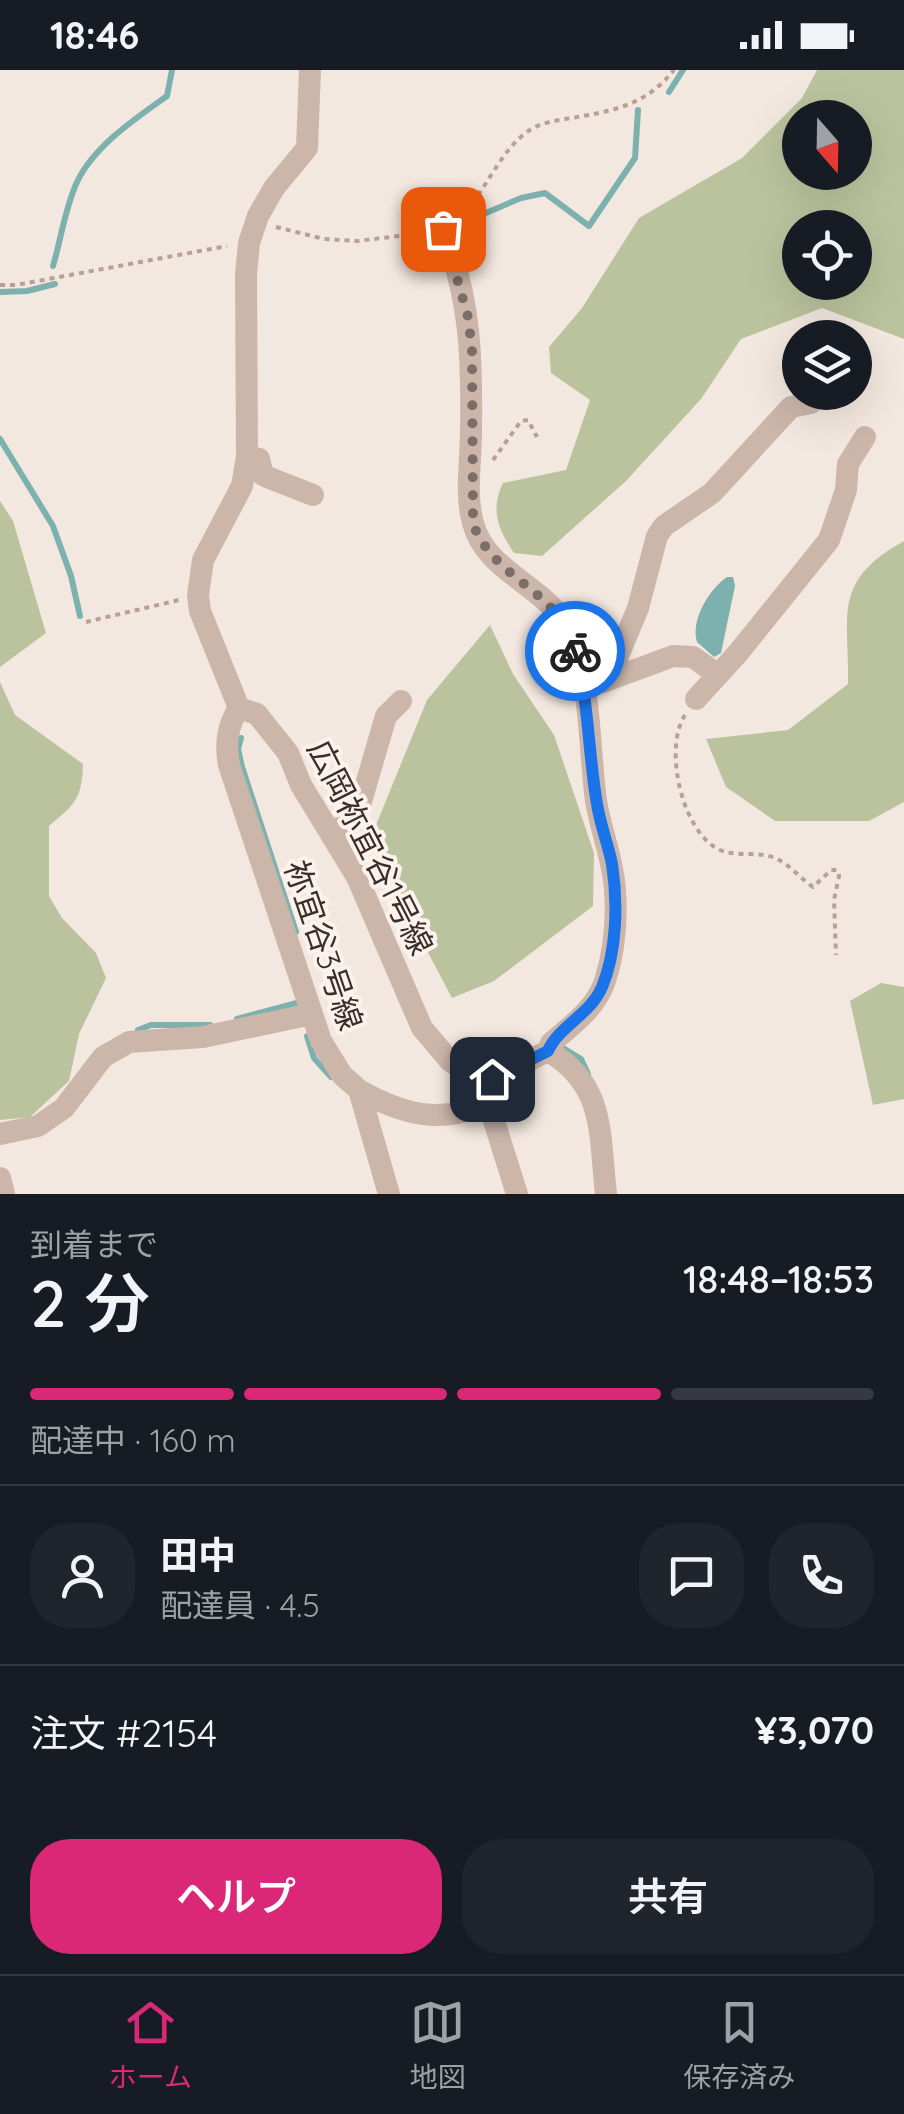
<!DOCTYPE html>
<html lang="ja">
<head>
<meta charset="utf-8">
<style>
  :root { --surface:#171b24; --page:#20242c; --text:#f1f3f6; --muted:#9ea1a6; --line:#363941; --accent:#db2777 }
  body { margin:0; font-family:Quicksand,"Noto Sans JP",sans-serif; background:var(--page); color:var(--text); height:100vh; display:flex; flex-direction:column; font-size:38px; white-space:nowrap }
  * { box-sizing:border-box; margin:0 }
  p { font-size:32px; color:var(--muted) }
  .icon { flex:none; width:55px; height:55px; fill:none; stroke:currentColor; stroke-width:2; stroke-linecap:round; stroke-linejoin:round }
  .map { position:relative; height:1124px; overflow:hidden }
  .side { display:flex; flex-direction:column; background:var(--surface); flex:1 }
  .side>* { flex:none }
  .needle { width:65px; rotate:160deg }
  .fabs { position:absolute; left:782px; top:30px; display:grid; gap:20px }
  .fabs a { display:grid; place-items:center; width:90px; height:90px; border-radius:50%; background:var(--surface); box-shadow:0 10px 40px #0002; font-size:50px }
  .pin { position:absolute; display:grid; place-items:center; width:85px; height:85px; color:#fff; margin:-42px; border-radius:20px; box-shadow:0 5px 15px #0006 }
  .courier { position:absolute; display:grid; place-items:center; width:100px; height:100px; margin:-50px; border:8px solid #1a73e8; border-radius:50%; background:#fff; color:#222; box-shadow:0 2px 12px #0007 }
  .head em { font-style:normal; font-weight:600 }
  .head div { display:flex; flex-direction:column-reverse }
  .head { display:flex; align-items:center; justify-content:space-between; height:170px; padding:0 30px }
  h1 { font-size:65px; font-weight:600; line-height:75px }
  .bar { display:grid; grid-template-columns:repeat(4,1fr); gap:15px 10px; align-content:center; height:120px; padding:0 30px }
  .bar i { height:12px; border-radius:8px; background:var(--line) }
  .bar .active { background:var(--accent) }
  .bar p { grid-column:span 4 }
  .line { display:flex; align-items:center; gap:25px; padding:0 30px; border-top:2px solid var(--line) }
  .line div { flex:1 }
  .round { display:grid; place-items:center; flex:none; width:105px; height:105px; border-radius:40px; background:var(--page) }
  .action { display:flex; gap:20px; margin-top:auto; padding:20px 30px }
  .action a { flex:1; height:115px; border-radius:40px; background:var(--accent); color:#fff; font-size:40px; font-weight:600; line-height:115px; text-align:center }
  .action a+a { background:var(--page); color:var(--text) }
  .status { display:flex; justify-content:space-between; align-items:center; height:70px; padding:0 50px; background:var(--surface); direction:ltr }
  .status svg { height:28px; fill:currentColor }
  .menu { display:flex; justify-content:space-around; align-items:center; height:140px; border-top:2px solid var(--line); background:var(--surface); font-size:28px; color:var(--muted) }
  .menu a { display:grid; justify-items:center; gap:5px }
  .menu .active { color:var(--accent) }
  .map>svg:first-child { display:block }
  .green { fill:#bbc39e; fill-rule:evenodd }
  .water { fill:#7db1ae }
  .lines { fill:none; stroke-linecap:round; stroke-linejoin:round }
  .stream { stroke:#7db1ae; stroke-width:6 }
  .path { stroke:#b8a095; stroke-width:4; stroke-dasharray:5 5; stroke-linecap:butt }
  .minor { stroke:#ccb6aa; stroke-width:22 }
  .done { stroke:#7b6e69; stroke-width:10; stroke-dasharray:0 18 }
  .route { stroke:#1a73e8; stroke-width:12 }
  .labels { text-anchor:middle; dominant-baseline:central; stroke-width:8; stroke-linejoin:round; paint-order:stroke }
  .street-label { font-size:32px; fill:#3a2d2a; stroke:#fbf2ec }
</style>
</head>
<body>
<div class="status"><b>18:46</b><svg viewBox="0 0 49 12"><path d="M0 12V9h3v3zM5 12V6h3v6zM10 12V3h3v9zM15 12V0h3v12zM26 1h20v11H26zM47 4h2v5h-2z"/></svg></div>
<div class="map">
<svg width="904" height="1124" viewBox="0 0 904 1124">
  <rect width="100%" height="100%" fill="#f3e8df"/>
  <!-- green -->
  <path class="green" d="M817,0H904V269L822,238L741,269L701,329L626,411L542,486L514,483C498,459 490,440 503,413L566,400L590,330L551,303L549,277L582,238L639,148L742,88L802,28ZM800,48H855V102H800ZM800,158H855V212H800Z
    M0,431L13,451L46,563L0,597Z
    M904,471V732L869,751H775L726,717L706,669L788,660L848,614C849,543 832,511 904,471Z
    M490,555L513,604L554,665L594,783L593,836L494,911L452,928L391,812L374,760L427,630Z
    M0,612L15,645L83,694C82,729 75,734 49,756V826L62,848L96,883L106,908L79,964L69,1011L30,1047L0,1050Z
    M881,913L904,917V1029L873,1035L850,931Z"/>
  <!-- water -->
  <path class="water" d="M727,507H733L735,516L721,583L714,587L697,572C690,551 709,519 727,507Z"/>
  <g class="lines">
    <!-- stream -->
    <path class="stream" d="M669,22L683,0
      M465,152L521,128L545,123L589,156L635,88L638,40
      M53,196C61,169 65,138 77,112C94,76 136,48 167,26L172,0
      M0,222L27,221L55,214
      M0,369L53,456L71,506L80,546
      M241,668L238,679L242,697L296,862
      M237,949L297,933
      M138,960L151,955H210
      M307,966L314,988L331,1007
      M563,978L581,989L588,1004"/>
    <!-- path -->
    <path class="path" d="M459,148C485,124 498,83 527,62C540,52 556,51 571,48C614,41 646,35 674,0
      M276,157L324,169L357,171L424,163
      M0,215H16L227,176
      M493,390L521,351L528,350L537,367
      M86,552L179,530
      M685,645C663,678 682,763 720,780C737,787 758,781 775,788C789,794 800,808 813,817L831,800H837L839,806L834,830L836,885"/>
    <!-- minor -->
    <path class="minor" d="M310,0L307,78L274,118L258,146L249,173L246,204L247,386L242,416L203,490L198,525L200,541L239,638L257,644L288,683L301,715L357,807L422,958L450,991L482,1013L517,1124
      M443,159C471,230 472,288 471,361C471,390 465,425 473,453C486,503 546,515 568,559C591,604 589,680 596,731C601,761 613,789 615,820C617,849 614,883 605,911C596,938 572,955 551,973L548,981
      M247,386L259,389L263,405L267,407L313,425
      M608,610L638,538L657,466L664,456L712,423L791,337L811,333
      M603,612L673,586L693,587L718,605
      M696,629L738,583L829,470L846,420L848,394L865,367
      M239,638C227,656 225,674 229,695L321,971L342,1005L359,1020L389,1124
      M333,767L360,735L386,646L401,631
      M359,1020C401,1044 446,1057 489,1030L491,1009L548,981C606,1015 599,1064 606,1124
      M0,1064L38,1056L64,1038L103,987L129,972L203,967L312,944
      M0,1108L4,1124"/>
  </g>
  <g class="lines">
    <!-- done -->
    <path class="done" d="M443,159L468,247L472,280L473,454C496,512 559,519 575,581"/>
    <!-- route -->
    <path class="route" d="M492,1009L548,981C558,957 591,944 602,917C617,881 618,832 612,794C608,774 600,754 597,734C588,683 589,631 575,581"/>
  </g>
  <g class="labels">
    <!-- street labels -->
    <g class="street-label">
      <text transform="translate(371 777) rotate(63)">広岡祢宜谷1号線</text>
      <text transform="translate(324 875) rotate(71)">祢宜谷3号線</text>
    </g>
  </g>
</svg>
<div class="fabs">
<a><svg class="needle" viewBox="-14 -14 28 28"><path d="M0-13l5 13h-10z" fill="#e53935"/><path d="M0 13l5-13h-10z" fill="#9ea1a6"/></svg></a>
<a><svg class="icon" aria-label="locate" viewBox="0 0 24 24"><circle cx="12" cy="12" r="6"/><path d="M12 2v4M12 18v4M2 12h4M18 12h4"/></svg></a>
<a><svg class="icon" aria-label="layers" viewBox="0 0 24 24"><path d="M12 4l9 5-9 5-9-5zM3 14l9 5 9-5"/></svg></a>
</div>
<div class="pin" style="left:443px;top:159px;background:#ea580c"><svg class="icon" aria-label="bag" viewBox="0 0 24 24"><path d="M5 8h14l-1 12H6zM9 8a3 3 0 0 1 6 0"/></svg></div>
<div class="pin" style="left:492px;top:1009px;background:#1f2937"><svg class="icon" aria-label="home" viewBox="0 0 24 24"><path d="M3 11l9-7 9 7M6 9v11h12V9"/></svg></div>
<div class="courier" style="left:575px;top:581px"><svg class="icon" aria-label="bike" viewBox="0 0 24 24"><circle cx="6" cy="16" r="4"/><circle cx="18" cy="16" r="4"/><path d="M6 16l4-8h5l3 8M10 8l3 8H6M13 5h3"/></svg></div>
</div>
<section class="side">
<div class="head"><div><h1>2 分</h1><p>到着まで</p></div><em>18:48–18:53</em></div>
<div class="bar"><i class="active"></i><i class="active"></i><i class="active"></i><i></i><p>配達中 · 160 m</p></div>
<div class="line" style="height:180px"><a class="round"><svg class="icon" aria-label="person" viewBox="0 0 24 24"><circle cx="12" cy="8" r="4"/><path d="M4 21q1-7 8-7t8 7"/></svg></a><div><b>田中</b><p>配達員 · 4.5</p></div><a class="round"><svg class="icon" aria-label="chat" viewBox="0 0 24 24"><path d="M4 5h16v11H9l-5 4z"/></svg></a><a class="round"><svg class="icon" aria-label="phone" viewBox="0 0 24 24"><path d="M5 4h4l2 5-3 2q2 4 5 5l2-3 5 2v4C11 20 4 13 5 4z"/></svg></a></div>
<div class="line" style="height:130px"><div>注文 #2154</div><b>¥3,070</b></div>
<div class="action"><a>ヘルプ</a><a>共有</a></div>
</section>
<nav class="menu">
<a class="active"><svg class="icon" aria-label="home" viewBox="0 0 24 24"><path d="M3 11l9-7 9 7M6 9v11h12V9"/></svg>ホーム</a>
<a><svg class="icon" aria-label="map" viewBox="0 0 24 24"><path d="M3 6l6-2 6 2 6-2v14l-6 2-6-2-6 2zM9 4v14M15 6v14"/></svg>地図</a>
<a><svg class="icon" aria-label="saved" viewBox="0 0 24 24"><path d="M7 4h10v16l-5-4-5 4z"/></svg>保存済み</a>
</nav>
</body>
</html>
